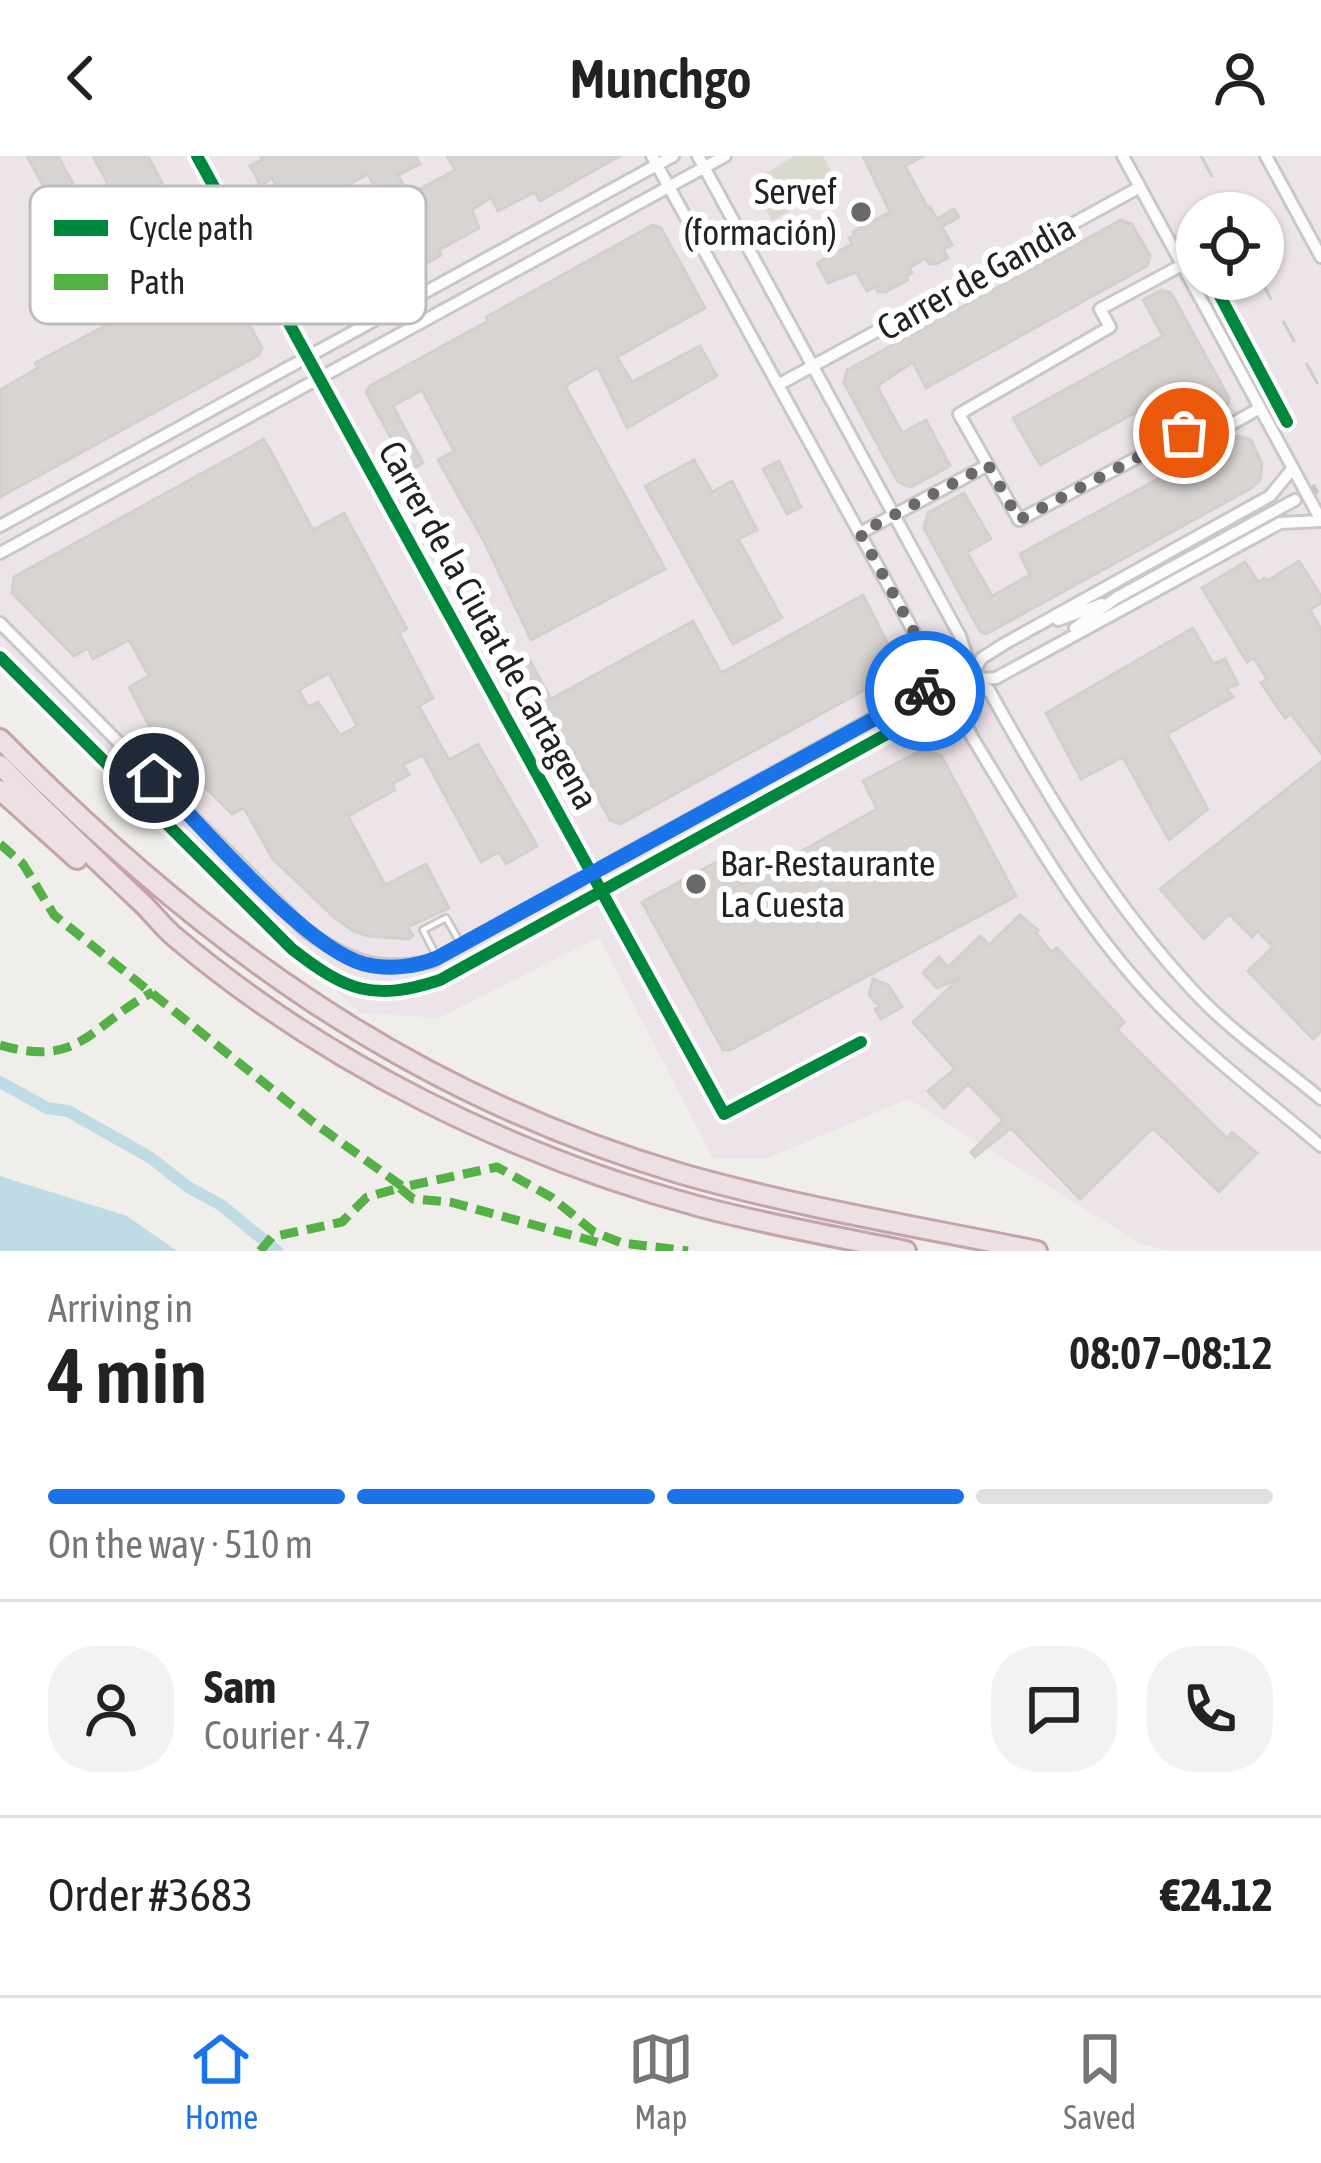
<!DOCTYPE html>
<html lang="en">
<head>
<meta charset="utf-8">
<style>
  :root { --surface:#fff; --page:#f2f2f2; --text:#222; --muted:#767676; --line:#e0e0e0; --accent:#1a73e8 }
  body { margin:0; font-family:"Asap Condensed",sans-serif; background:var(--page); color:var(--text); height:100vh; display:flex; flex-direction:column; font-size:45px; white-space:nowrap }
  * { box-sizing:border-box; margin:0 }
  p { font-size:39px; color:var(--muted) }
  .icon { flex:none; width:66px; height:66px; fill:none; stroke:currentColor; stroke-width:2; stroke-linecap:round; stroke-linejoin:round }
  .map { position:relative; height:1095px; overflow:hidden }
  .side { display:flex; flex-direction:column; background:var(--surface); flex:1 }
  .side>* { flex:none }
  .tools { position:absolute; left:1176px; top:36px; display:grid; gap:24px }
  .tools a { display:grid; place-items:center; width:108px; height:108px; border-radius:50%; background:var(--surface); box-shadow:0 3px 9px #0004; font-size:60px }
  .pin { position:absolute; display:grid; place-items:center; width:102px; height:102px; color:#fff; margin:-51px; border:6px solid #fff; border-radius:50%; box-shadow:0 3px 12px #0007 }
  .courier { position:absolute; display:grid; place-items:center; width:120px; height:120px; margin:-60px; border:9px solid #1a73e8; border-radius:50%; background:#fff; color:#222; box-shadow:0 3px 15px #0007 }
  .summary em { font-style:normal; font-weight:600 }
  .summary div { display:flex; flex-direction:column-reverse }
  .summary { display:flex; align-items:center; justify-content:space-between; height:204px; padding:0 48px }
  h1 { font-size:78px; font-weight:600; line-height:90px }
  .bar { display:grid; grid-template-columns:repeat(4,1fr); gap:18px 12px; align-content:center; height:144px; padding:0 48px }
  .bar i { height:15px; border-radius:9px; background:var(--line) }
  .bar .current { background:var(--accent) }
  .bar p { grid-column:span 4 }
  .line { display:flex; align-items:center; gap:30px; padding:0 48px; border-top:3px solid var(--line) }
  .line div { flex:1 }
  .round { display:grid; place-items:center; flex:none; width:126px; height:126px; border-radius:48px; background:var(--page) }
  header { display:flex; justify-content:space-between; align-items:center; height:156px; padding:0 48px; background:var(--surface); font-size:54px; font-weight:600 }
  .dock { display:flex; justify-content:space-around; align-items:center; height:168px; border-top:3px solid var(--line); background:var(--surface); font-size:33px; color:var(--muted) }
  .dock a { display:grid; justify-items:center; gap:6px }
  .dock .current { color:var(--accent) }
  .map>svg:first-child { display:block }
  .industrial { fill:#ede4e9; fill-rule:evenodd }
  .construction { fill:#d9d9cd }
  .water { fill:#bfdbe3 }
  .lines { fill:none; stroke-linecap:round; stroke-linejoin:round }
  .canal { stroke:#bfdbe3; stroke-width:12 }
  .building { fill:#d7d4d2; stroke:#d3d0cc; stroke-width:3; fill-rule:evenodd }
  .minor-tunnel { stroke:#c7c5c3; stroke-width:10; stroke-dasharray:10 5; stroke-linecap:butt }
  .service-casing { stroke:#c9c8c7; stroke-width:10 }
  .minor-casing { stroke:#c9c8c7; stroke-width:16 }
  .motorway-casing { stroke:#c5a2ac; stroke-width:24 }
  .service { stroke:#fdfcfc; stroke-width:4.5 }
  .minor { stroke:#fdfcfc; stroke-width:10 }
  .motorway { stroke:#ece0e2; stroke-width:18 }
  .rail { stroke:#ccc; stroke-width:3; stroke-dasharray:24 24; stroke-linecap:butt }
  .quiet { stroke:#55b145; stroke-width:9; stroke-dasharray:18 9; stroke-linecap:butt }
  .cycleway-casing { stroke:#fff; stroke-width:20 }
  .cycleway { stroke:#00873e; stroke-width:12 }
  .done { stroke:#6a6968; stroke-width:12; stroke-dasharray:0 21.6 }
  .route { stroke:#1a73e8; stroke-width:15 }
  .poi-dot { fill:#6a6968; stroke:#fff; stroke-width:4.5 }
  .labels { text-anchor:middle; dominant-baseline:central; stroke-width:12; stroke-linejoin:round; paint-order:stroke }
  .poi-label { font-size:36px; fill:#222; stroke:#fff; text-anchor:end }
  .street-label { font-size:36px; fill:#222; stroke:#fff }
  .key { fill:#fff; stroke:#bdbdbd; stroke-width:3 }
  .key-label { font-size:33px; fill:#222 }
</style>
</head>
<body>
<header><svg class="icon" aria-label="back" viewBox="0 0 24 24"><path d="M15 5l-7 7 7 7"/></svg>Munchgo<svg class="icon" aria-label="person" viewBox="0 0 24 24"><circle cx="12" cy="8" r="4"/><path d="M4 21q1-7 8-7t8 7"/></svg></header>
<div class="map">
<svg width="1321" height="1095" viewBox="0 0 1321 1095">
  <rect width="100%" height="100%" fill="#f0eeeb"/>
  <!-- industrial -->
  <path class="industrial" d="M0,0H1321V1095H1171L1141,1088L908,943L766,1003H713L599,781L439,862L359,857L0,513ZM1197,57H1263V123H1197Z"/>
  <!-- construction -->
  <path class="construction" d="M795,0H823L838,27L772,65L750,26Z"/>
  <!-- water -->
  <path class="water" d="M0,1020L127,1060L177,1095H0Z"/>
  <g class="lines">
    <!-- canal -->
    <path class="canal" d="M0,926L47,952L68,955L151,1002L188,1031L221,1049L277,1095"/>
  </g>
  <!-- building -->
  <path class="building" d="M27,0H58L139,151L166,136L93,0H148L208,114L217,109L262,192L259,199L0,341V234L38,212L35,207L116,164Z
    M260,0H416L420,8L398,19L409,39L455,14L447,0H620L540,45L535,36L498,55L491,41L472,54L479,72L439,94L441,99L362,143L358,135L328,150L310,116L306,119L301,108L305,106L290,78L300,72L272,22L261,30L250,10L262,4ZM368,18L382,46L350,64L335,36Z
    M863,0H924L905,10L928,52L930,51L937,63L954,53L959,61L942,71L952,89L943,93L948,102L936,108H929L926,102L909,112L912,117L906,120L908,124L885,136H878L875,131L867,135L856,116L828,127L817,107L852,88L849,82L854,79L853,76L890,56Z
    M1121,64L1132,68L1150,100L1147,110L926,232L913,206L877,230L902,277L926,264L950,310L911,331L898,326L844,227L847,214Z
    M653,69L661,72L705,152L617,201L632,226L700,190L717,220L627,272L598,211L565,230L665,413L531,484L485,387L438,304L454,295L422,234L393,250L423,307L409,315L366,236L370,230L488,165L486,161Z
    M1162,134L1171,137L1229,242L1227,254L1209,263L1189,227L1040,309L1013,262L1163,180L1143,144Z
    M1237,280L1251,284L1262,308L1260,324L1250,333L986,478L980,475L924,372L928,357L964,337L991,383L967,396L992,440L1030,419L1020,398Z
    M264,283L313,374L344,357L407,473L399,477L433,542L419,550L449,604L478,588L537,690L506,708L499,696L481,706L423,599L403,609L409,619L392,628L395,634L348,660L385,729L426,708L449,752L408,771L413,780L408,783L368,780L353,775L334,761L273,703L244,652L232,658L156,583L129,531L149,520L129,484L93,503L88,492L74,500L12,437L14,421ZM329,517L357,570L340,579L318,546L308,551L299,534Z
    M694,304L712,336L732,325L757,374L738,383L782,462L733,488L645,330Z
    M779,305L801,351L787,358L763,313Z
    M1299,405L1321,440V447L1310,454L1321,473V597L1291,558L1285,562L1261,527L1267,523L1254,502L1247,506L1202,432L1245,406L1258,426L1265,422L1267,425Z
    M863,439L901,514L620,668L610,664L569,588L561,592L514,508L528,501L551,543L693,465L721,517Z
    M1193,472L1213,508L1225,503L1238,528L1227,533L1233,541L1167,578L1208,653L1169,684L1123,601L1081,623L1046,557Z
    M922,594L941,599L1016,740L730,894H723L642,746L726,701L741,729L877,653L863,625Z
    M1321,606V875L1313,883L1248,815L1273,791L1258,775L1252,781L1229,758L1204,783L1160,733Z
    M1020,759L1038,774L1036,777L1051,796L1057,792L1124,866L1117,874L1227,982L1232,976L1257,997L1219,1036L1153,972L1080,1043L1011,972L975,1001L971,996L1003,964L968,928L944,952L928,935L955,913L913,866L960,822L937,832L923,817L939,801L948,811L980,780L989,789Z
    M873,823L888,829L902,851L881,863L875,853L880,851L869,839Z"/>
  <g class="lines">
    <!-- minor-tunnel -->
    <path class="minor-tunnel" d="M1295,344L1321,330"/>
    <!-- service casing -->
    <g class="service-casing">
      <path id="service" d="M436,799L423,774L446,762L461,788"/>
    </g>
    <!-- minor casing -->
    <g class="minor-casing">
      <path id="minor" d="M197,0L724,958L861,886
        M652,0L926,498L937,515L947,521
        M698,0L960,480L970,510
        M1123,0L1321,364
        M1266,0L1321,101
        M1182,109L1100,153L1110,171L959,258L1019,364L1184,277L1191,291L1260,252
        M778,229L1140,31
        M0,370L673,0
        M860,377L988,309
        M0,397L725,0
        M1058,464L1102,448
        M0,467L307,776C352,806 378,816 432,805L919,537L946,527
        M1075,472L1116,442L1295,344
        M0,501L292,793C346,835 373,846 440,824L954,541
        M946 526a17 17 0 1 1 34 0a17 17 0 1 1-34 0Z
        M975,513L982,502L1004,488L1270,340L1293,312
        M981,523L996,522L1280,367L1321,365
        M981,529L989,534C1050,644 1114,752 1201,843C1237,880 1282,910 1321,943
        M960,543L961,559L972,581C1034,682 1093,789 1181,871C1225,913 1274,950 1321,990"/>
    </g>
    <!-- motorway casing -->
    <g class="motorway-casing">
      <path id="motorway" d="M0,583C200,785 406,937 682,1018C798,1051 919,1071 1037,1095
        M0,609C47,657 95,703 144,749C155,760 164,772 176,782C326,908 512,1000 701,1051C768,1069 838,1081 906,1095
        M0,634L77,703"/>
    </g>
    <!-- service -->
    <use href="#service" class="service"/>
    <!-- minor -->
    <use href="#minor" class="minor"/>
    <!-- motorway -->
    <use href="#motorway" class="motorway"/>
    <!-- rail -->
    <path class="rail" d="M1201,0L1232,57
      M1260,123L1321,234"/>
    <!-- quiet -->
    <path class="quiet" d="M0,688L23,708L54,759L313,966L403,1031L497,1011L551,1041L594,1076L622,1087L688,1095
      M0,889C81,913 91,868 153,836
      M400,1032L413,1043L450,1046L604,1088
      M260,1095L272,1081L342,1066L367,1041L403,1031"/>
    <!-- cycleway casing -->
    <g class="cycleway-casing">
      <path id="cycleway" d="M197,0L724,958L861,886
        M1211,123L1287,266
        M0,501L292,793C346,835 373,846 440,824L954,541L960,543"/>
    </g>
    <!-- cycleway -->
    <use href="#cycleway" class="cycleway"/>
  </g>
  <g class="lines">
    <!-- done -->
    <path class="done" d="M925,535L946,526L947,521L937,515L926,498L860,377L988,309L1019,364L1184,277"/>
    <!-- route -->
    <path class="route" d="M154,622C200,668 305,792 364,808C387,814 416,811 437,802L925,535"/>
  </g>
  <!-- markers -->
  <g class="poi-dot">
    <circle cx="861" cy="56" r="12"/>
    <circle cx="696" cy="728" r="12"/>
  </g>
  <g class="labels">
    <!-- poi labels -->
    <g class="poi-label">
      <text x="837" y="35">Servef<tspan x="837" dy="41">(formación)</tspan></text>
      <text x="720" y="707" text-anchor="start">Bar-Restaurante<tspan x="720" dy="41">La Cuesta</tspan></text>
    </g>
    <!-- street labels -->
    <g class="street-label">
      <text transform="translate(976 121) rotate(-29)">Carrer de Gandia</text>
      <text transform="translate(489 469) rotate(61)">Carrer de la Ciutat de Cartagena</text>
    </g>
  </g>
  <!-- legend -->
  <rect x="30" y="30" width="396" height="138" rx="18" class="key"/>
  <rect x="54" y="64" width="54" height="16" fill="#00873e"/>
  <rect x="54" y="118" width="54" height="16" fill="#55b145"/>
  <g class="key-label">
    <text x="129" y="84">Cycle path</text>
    <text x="129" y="138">Path</text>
  </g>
</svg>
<div class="tools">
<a><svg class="icon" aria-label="locate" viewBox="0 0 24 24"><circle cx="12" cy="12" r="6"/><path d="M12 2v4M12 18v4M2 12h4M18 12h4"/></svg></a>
</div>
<div class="pin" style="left:1184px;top:277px;background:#ea580c"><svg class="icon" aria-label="bag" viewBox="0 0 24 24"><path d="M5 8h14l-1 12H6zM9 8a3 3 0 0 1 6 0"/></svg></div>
<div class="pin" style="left:154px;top:622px;background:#1f2937"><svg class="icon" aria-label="home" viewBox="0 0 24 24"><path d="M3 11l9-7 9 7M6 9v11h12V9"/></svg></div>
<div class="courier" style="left:925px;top:535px"><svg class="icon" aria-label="bike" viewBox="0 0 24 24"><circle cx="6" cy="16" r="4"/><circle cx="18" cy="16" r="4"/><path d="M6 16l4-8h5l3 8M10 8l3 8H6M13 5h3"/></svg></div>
</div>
<section class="side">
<div class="summary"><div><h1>4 min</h1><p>Arriving in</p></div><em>08:07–08:12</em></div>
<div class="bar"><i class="current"></i><i class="current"></i><i class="current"></i><i></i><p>On the way · 510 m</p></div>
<div class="line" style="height:216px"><a class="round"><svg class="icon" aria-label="person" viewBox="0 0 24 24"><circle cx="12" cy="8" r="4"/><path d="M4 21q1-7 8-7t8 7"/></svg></a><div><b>Sam</b><p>Courier · 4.7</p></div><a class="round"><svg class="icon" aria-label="chat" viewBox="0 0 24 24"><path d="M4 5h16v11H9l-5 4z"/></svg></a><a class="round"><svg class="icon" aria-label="phone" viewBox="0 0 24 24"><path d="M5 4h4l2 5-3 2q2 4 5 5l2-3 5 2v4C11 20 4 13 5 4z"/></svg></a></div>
<div class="line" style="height:156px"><div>Order #3683</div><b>€24.12</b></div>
</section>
<nav class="dock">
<a class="current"><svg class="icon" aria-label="home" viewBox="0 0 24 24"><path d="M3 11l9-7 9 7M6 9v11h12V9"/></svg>Home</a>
<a><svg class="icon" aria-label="map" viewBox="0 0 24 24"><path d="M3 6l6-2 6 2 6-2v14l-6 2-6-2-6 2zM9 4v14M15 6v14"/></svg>Map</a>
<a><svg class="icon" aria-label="saved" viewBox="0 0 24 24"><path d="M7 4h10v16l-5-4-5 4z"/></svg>Saved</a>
</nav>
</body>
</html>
